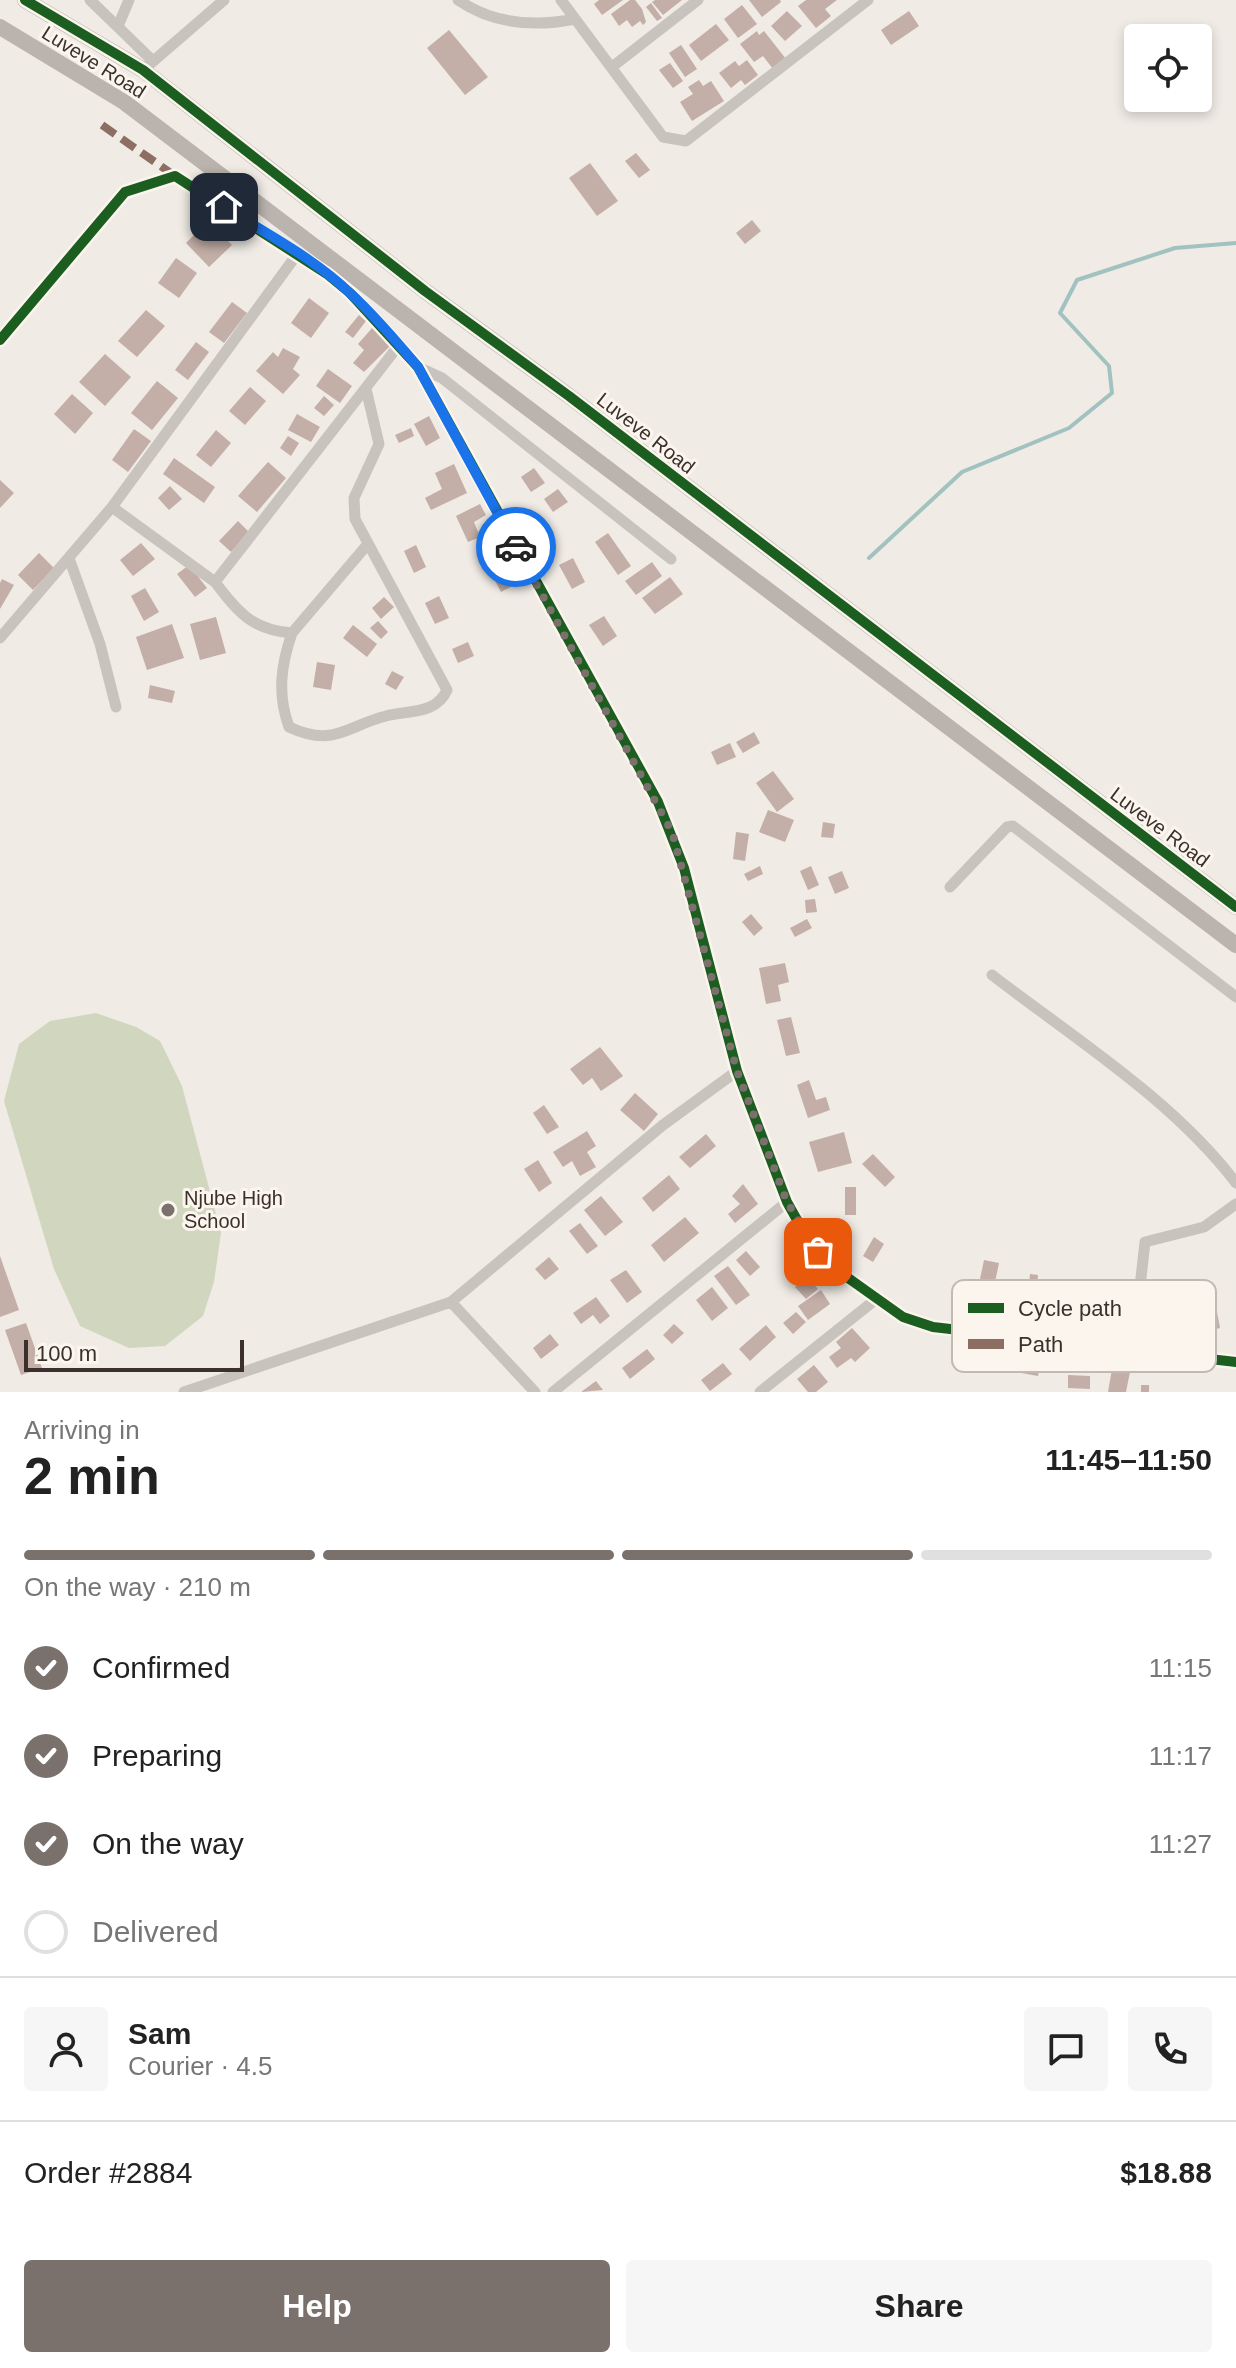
<!DOCTYPE html>
<html lang="en">
<head>
<meta charset="utf-8">
<style>
  :root { --surface:#fff; --page:#f6f6f6; --text:#222; --muted:#767676; --line:#e0e0e0; --accent:#7a716c }
  body { margin:0; font-family:Helvetica,sans-serif; background:var(--page); color:var(--text); height:100vh; display:flex; flex-direction:column; font-size:30px; white-space:nowrap }
  * { box-sizing:border-box; margin:0 }
  p { font-size:26px; color:var(--muted) }
  .icon { flex:none; width:44px; height:44px; fill:none; stroke:currentColor; stroke-width:2; stroke-linecap:round; stroke-linejoin:round }
  .map { position:relative; height:1392px; overflow:hidden }
  .sheet { display:flex; flex-direction:column; background:var(--surface); flex:1 }
  .sheet>* { flex:none }
  .fabs { position:absolute; left:1124px; top:24px; display:grid; gap:16px }
  .fabs a { display:grid; place-items:center; width:88px; height:88px; border-radius:8px; background:var(--surface); box-shadow:0 4px 12px #0003; font-size:40px }
  .scale { position:absolute; left:24px; bottom:20px; width:220px; box-sizing:border-box; padding-left:8px; border:4px solid #3b302b; border-top:0; font-size:22px; line-height:28px; white-space:nowrap; color:#3b302b; -webkit-text-stroke:6px #fbf5ee; paint-order:stroke }
  .pin { position:absolute; display:grid; place-items:center; width:68px; height:68px; color:#fff; margin:-34px; border-radius:16px; box-shadow:0 4px 12px #0006 }
  .courier { position:absolute; display:grid; place-items:center; width:80px; height:80px; margin:-40px; border:6px solid #1a73e8; border-radius:50%; background:#fff; color:#222; box-shadow:0 2px 10px #0007 }
  .head em { font-style:normal; font-weight:600 }
  .head div { display:flex; flex-direction:column-reverse }
  .head { display:flex; align-items:center; justify-content:space-between; height:136px; padding:0 24px }
  h1 { font-size:52px; font-weight:600; line-height:60px }
  .bar { display:grid; grid-template-columns:repeat(4,1fr); gap:12px 8px; align-content:center; height:96px; padding:0 24px }
  .bar i { height:10px; border-radius:6px; background:var(--line) }
  .bar .selected { background:var(--accent) }
  .bar p { grid-column:span 4 }
  .line { display:flex; align-items:center; gap:20px; padding:0 24px; border-top:2px solid var(--line) }
  .line div { flex:1 }
  .round { display:grid; place-items:center; flex:none; width:84px; height:84px; border-radius:8px; background:var(--page) }
  ol { padding:0 24px; list-style:none }
  li { display:flex; align-items:center; gap:24px; height:88px }
  li p { margin-inline-start:auto }
  li .icon { padding:8px; border-radius:50%; background:var(--accent); color:#fff; stroke-width:4 }
  li:last-child { color:var(--muted) }
  li i { width:44px; height:44px; border:4px solid var(--line); border-radius:50% }
  .button { display:flex; gap:16px; margin-top:auto; padding:16px 24px }
  .button a { flex:1; height:92px; border-radius:8px; background:var(--accent); color:#fff; font-size:32px; font-weight:600; line-height:92px; text-align:center }
  .button a+a { background:var(--page); color:var(--text) }
  .map>svg:first-child { display:block }
  .green { fill:#d1d6bf }
  .lines { fill:none; stroke-linecap:round; stroke-linejoin:round }
  .stream { stroke:#a1c2c1; stroke-width:4 }
  .building { fill:#c3afa7 }
  .street { stroke:#c9c3be; stroke-width:11 }
  .secondary { stroke:#bab3ae; stroke-width:16 }
  .quiet { stroke:#8d6e63; stroke-width:8; stroke-dasharray:16 8; stroke-linecap:butt }
  .cycleway-casing { stroke:#fbf5ee; stroke-width:15 }
  .cycleway { stroke:#1b5e20; stroke-width:10 }
  .done { stroke:#7a716c; stroke-width:8; stroke-dasharray:0 14.4 }
  .route { stroke:#1a73e8; stroke-width:10 }
  .poi-dot { fill:#7a716c; stroke:#fbf5ee; stroke-width:3 }
  .labels { text-anchor:middle; dominant-baseline:central; stroke-width:6; stroke-linejoin:round; paint-order:stroke }
  .street-label { font-size:20px; fill:#3b302b; stroke:#fbf5ee }
  .poi-label { font-size:20px; fill:#3b302b; stroke:#fbf5ee; text-anchor:start }
  .key { fill:#fbf5ee; stroke:#c1bab4; stroke-width:2 }
  .key-label { font-size:22px; fill:#3b302b }
</style>
</head>
<body>
<div class="map">
<svg width="1236" height="1392" viewBox="0 0 1236 1392">
  <rect width="100%" height="100%" fill="#f0ebe5"/>
  <!-- green -->
  <path class="green" d="M96,1013L136,1027L160,1041L182,1086L221,1233L214,1282L203,1316L165,1346L129,1348L80,1326L54,1269L4,1101L19,1044L50,1021Z"/>
  <g class="lines">
    <!-- stream -->
    <path class="stream" d="M869,558L962,472L1069,428L1112,393L1109,366L1060,313L1077,280L1175,248L1236,243"/>
  </g>
  <!-- building -->
  <path class="building" d="M599,0H623L602,15L594,4Z
    M630,0H635L642,9L646,22L643,25L640,21L632,27L627,20L619,26L611,14Z
    M655,0H682L663,15L652,2Z
    M749,0H780L781,2L762,17Z
    M806,0H837L825,9L831,16L816,28L798,6Z
    M651,3L662,18L657,21L646,7Z
    M742,5L757,24L738,38L724,19Z
    M787,11L802,26L785,41L771,26Z
    M909,11L919,26L891,45L881,30Z
    M716,24L729,40L701,61L689,45Z
    M449,30L488,77L465,95L427,48Z
    M757,31L759,35L764,31L786,59L773,69L763,56L754,62L740,44Z
    M681,45L697,69L685,77L669,53Z
    M747,60L758,75L745,85L741,80L731,88L719,73L735,61L739,66Z
    M670,63L683,81L673,88L659,70Z
    M699,80L703,86L711,81L724,101L692,121L680,102L693,94L688,87Z
    M636,153L650,170L639,178L625,161Z
    M590,163L618,201L597,216L569,178Z
    M752,220L761,231L745,244L736,233Z
    M208,221L232,245L209,267L186,243Z
    M176,258L197,273L179,298L158,283Z
    M309,298L329,313L311,338L291,323Z
    M232,302L247,313L224,343L209,332Z
    M146,310L165,326L137,357L118,341Z
    M359,315L366,321L353,338L345,332Z
    M373,327L392,344L364,372L353,363L364,350L358,344Z
    M196,342L209,352L188,380L175,370Z
    M283,348L300,357L293,369L300,375L283,394L256,371L273,352L278,357Z
    M105,354L131,377L105,406L79,382Z
    M328,369L352,386L340,403L316,386Z
    M157,381L178,398L152,430L131,413Z
    M250,387L266,401L245,425L229,411Z
    M72,394L93,413L75,434L54,414Z
    M324,396L334,405L324,416L314,408Z
    M297,414L320,427L311,442L288,430Z
    M429,416L440,438L426,446L414,424Z
    M411,428L414,436L399,443L395,435Z
    M134,429L151,441L128,472L112,460Z
    M216,430L231,443L211,467L196,455Z
    M288,436L299,443L291,456L280,448Z
    M174,458L215,487L204,503L163,474Z
    M268,462L286,478L257,512L238,496Z
    M454,464L467,493L431,510L425,498L442,489L435,473Z
    M534,468L545,483L531,492L521,477Z
    M0,480L14,493L0,508Z
    M170,486L182,499L169,510L158,498Z
    M558,489L568,502L553,512L544,499Z
    M480,504L486,515L474,522L480,537L468,542L456,516Z
    M238,521L249,532L231,552L219,541Z
    M608,533L631,566L618,575L595,542Z
    M141,543L155,559L133,576L120,560Z
    M416,545L426,567L414,573L404,551Z
    M39,553L54,568L33,590L18,575Z
    M573,558L585,582L572,589L559,565Z
    M652,562L662,576L636,595L625,581Z
    M503,564L514,585L501,592L490,571Z
    M189,565L207,588L195,597L177,574Z
    M670,577L683,594L655,614L642,598Z
    M2,579L14,585L0,609V583Z
    M145,588L159,612L144,621L131,596Z
    M439,596L449,618L435,624L425,603Z
    M384,597L394,607L381,619L372,608Z
    M604,616L617,636L603,646L589,625Z
    M216,617L226,653L200,660L190,624Z
    M378,621L388,632L381,639L370,628Z
    M172,624L184,658L147,670L136,637Z
    M353,625L377,644L367,657L343,638Z
    M468,642L474,656L458,663L452,649Z
    M317,662L335,665L331,690L313,687Z
    M392,671L404,677L396,690L385,684Z
    M150,685L175,691L172,703L148,698Z
    M754,732L760,743L743,753L736,742Z
    M730,743L736,757L717,765L711,752Z
    M773,771L794,799L777,812L756,783Z
    M768,810L794,820L785,842L759,832Z
    M823,822L835,824L833,838L821,837Z
    M736,832L749,834L745,861L733,859Z
    M760,866L763,874L748,881L744,874Z
    M811,866L819,885L808,890L800,871Z
    M842,871L849,888L835,894L828,877Z
    M815,899L817,912L806,913L805,900Z
    M751,914L763,928L754,936L742,922Z
    M807,919L812,928L795,937L790,928Z
    M785,963L789,982L778,985L781,1001L766,1004L759,968Z
    M791,1017L800,1053L786,1056L777,1020Z
    M600,1047L623,1076L601,1091L592,1078L583,1085L570,1069Z
    M809,1080L816,1100L826,1097L830,1110L808,1118L797,1085Z
    M635,1093L658,1114L644,1131L620,1110Z
    M544,1105L559,1127L547,1134L533,1113Z
    M587,1131L596,1146L587,1152L596,1167L580,1176L572,1161L563,1167L553,1152Z
    M844,1132L852,1163L818,1172L809,1142Z
    M706,1134L716,1146L690,1168L679,1157Z
    M873,1154L895,1177L885,1187L862,1164Z
    M538,1160L552,1183L539,1192L524,1169Z
    M669,1175L680,1189L653,1212L642,1198Z
    M743,1184L758,1204L735,1223L728,1214L740,1204L732,1196Z
    M845,1187H856V1215H845Z
    M601,1196L623,1222L605,1236L584,1210Z
    M685,1217L699,1233L664,1262L651,1245Z
    M580,1223L598,1246L587,1254L569,1231Z
    M874,1237L884,1244L873,1262L863,1256Z
    M746,1251L760,1267L750,1276L736,1260Z
    M0,1256L19,1310L0,1317Z
    M549,1257L559,1269L545,1280L535,1269Z
    M984,1260L999,1263L995,1282L980,1279Z
    M728,1266L750,1295L736,1305L714,1276Z
    M626,1270L642,1292L627,1303L610,1280Z
    M1030,1274L1038,1275L1035,1309L1027,1308Z
    M807,1277L818,1289L806,1299L795,1287Z
    M712,1287L728,1308L712,1321L696,1300Z
    M821,1290L830,1304L808,1320L798,1306Z
    M596,1297L610,1316L600,1324L593,1315L581,1324L573,1313Z
    M1215,1301L1220,1328L1208,1331L1203,1304Z
    M796,1312L806,1322L793,1334L783,1323Z
    M26,1323L42,1368L21,1375L5,1330Z
    M674,1324L684,1333L672,1344L663,1335Z
    M766,1325L776,1337L750,1361L739,1349Z
    M852,1328L870,1348L855,1362L851,1358L837,1368L829,1357L841,1348L836,1342Z
    M550,1334L559,1345L541,1359L533,1348Z
    M647,1349L655,1359L630,1379L622,1368Z
    M1018,1360L1040,1364L1038,1376L1016,1372Z
    M723,1363L732,1374L710,1391L701,1380Z
    M814,1365L828,1382L816,1392H808L797,1379Z
    M1112,1369L1130,1372L1126,1392H1108Z
    M1068,1375L1090,1376V1389L1068,1388Z
    M596,1381L603,1390L581,1392Z
    M1141,1385H1149V1392H1141Z"/>
  <g class="lines">
    <!-- street -->
    <path class="street" d="M90,0L153,61
      M458,0C493,24 535,27 575,19
      M561,0L663,137L686,141L868,0
      M118,26L129,0
      M612,67L698,0
      M143,70L224,0
      M0,340L125,192L175,176L327,274L350,293L418,367L658,802L684,868L737,1071L787,1202L806,1236L834,1268L903,1317L933,1327L1236,1362
      M418,367L442,378L671,559
      M112,507L215,582L399,345
      M70,561L100,644L116,707
      M215,582C238,612 252,630 292,633L367,545
      M292,633C281,665 277,694 289,727C334,748 346,726 386,716C408,710 436,715 447,690L355,519L354,498L379,444L366,389
      M0,638L112,507L298,253
      M950,887L1007,827L1013,826L1236,997
      M992,975C1074,1038 1174,1101 1236,1183
      M451,1302L535,1392
      M1133,1349L1145,1242L1204,1227L1236,1204
      M184,1392L451,1302L663,1125L737,1071
      M553,1392L787,1202
      M760,1392L875,1300"/>
    <!-- secondary -->
    <path class="secondary" d="M25,0L143,70L425,291L569,396L1236,907
      M0,27L124,102L1236,945"/>
    <!-- quiet -->
    <path class="quiet" d="M102,125L175,176"/>
    <!-- cycleway casing -->
    <g class="cycleway-casing">
      <path id="cycleway" d="M25,0L143,70L425,291L569,396L1236,907
        M0,340L125,192L175,176L327,274L350,293L418,367L658,802L684,868L737,1071L787,1202L806,1236L834,1268L903,1317L933,1327L1236,1362"/>
    </g>
    <!-- cycleway -->
    <use href="#cycleway" class="cycleway"/>
  </g>
  <g class="lines">
    <!-- done -->
    <path class="done" d="M516,547L672,832L737,1071L787,1202L818,1252"/>
    <!-- route -->
    <path class="route" d="M224,207C267,234 315,259 351,294C375,316 397,342 418,367L516,547"/>
  </g>
  <!-- markers -->
  <circle class="poi-dot" cx="168" cy="1210" r="8"/>
  <g class="labels">
    <!-- street labels -->
    <g class="street-label">
      <text transform="translate(94 62) rotate(32)">Luveve Road</text>
      <text transform="translate(646 433) rotate(38)">Luveve Road</text>
      <text transform="translate(1160 827) rotate(37)">Luveve Road</text>
    </g>
    <!-- poi labels -->
    <g class="poi-label">
      <text x="184" y="1198">Njube High<tspan x="184" dy="23">School</tspan></text>
    </g>
  </g>
  <!-- legend -->
  <rect x="952" y="1280" width="264" height="92" rx="12" class="key"/>
  <rect x="968" y="1303" width="36" height="10" fill="#1b5e20"/>
  <rect x="968" y="1339" width="36" height="10" fill="#8d6e63"/>
  <g class="key-label">
    <text x="1018" y="1316">Cycle path</text>
    <text x="1018" y="1352">Path</text>
  </g>
</svg>
<div class="fabs">
<a><svg class="icon" aria-label="locate" viewBox="0 0 24 24"><circle cx="12" cy="12" r="6"/><path d="M12 2v4M12 18v4M2 12h4M18 12h4"/></svg></a>
</div>
<div class="scale">100 m</div>
<div class="pin" style="left:818px;top:1252px;background:#ea580c"><svg class="icon" aria-label="bag" viewBox="0 0 24 24"><path d="M5 8h14l-1 12H6zM9 8a3 3 0 0 1 6 0"/></svg></div>
<div class="pin" style="left:224px;top:207px;background:#1f2937"><svg class="icon" aria-label="home" viewBox="0 0 24 24"><path d="M3 11l9-7 9 7M6 9v11h12V9"/></svg></div>
<div class="courier" style="left:516px;top:547px"><svg class="icon" aria-label="car" viewBox="0 0 24 24"><path d="M5 17H2v-5l4-1 3-4h7l3 4 3 1v5h-3M9 17h6M6 11h13"/><circle cx="7" cy="17" r="2"/><circle cx="17" cy="17" r="2"/></svg></div>
</div>
<section class="sheet">
<div class="head"><div><h1>2 min</h1><p>Arriving in</p></div><em>11:45–11:50</em></div>
<div class="bar"><i class="selected"></i><i class="selected"></i><i class="selected"></i><i></i><p>On the way · 210 m</p></div>
<ol>
<li><svg class="icon" aria-label="check" viewBox="0 0 24 24"><path d="M5 12l5 5 9-10"/></svg>Confirmed<p>11:15</p></li>
<li><svg class="icon" aria-label="check" viewBox="0 0 24 24"><path d="M5 12l5 5 9-10"/></svg>Preparing<p>11:17</p></li>
<li><svg class="icon" aria-label="check" viewBox="0 0 24 24"><path d="M5 12l5 5 9-10"/></svg>On the way<p>11:27</p></li>
<li><i></i>Delivered</li>
</ol>
<div class="line" style="height:144px"><a class="round"><svg class="icon" aria-label="person" viewBox="0 0 24 24"><circle cx="12" cy="8" r="4"/><path d="M4 21q1-7 8-7t8 7"/></svg></a><div><b>Sam</b><p>Courier · 4.5</p></div><a class="round"><svg class="icon" aria-label="chat" viewBox="0 0 24 24"><path d="M4 5h16v11H9l-5 4z"/></svg></a><a class="round"><svg class="icon" aria-label="phone" viewBox="0 0 24 24"><path d="M5 4h4l2 5-3 2q2 4 5 5l2-3 5 2v4C11 20 4 13 5 4z"/></svg></a></div>
<div class="line" style="height:104px"><div>Order #2884</div><b>$18.88</b></div>
<div class="button"><a>Help</a><a>Share</a></div>
</section>
</body>
</html>
